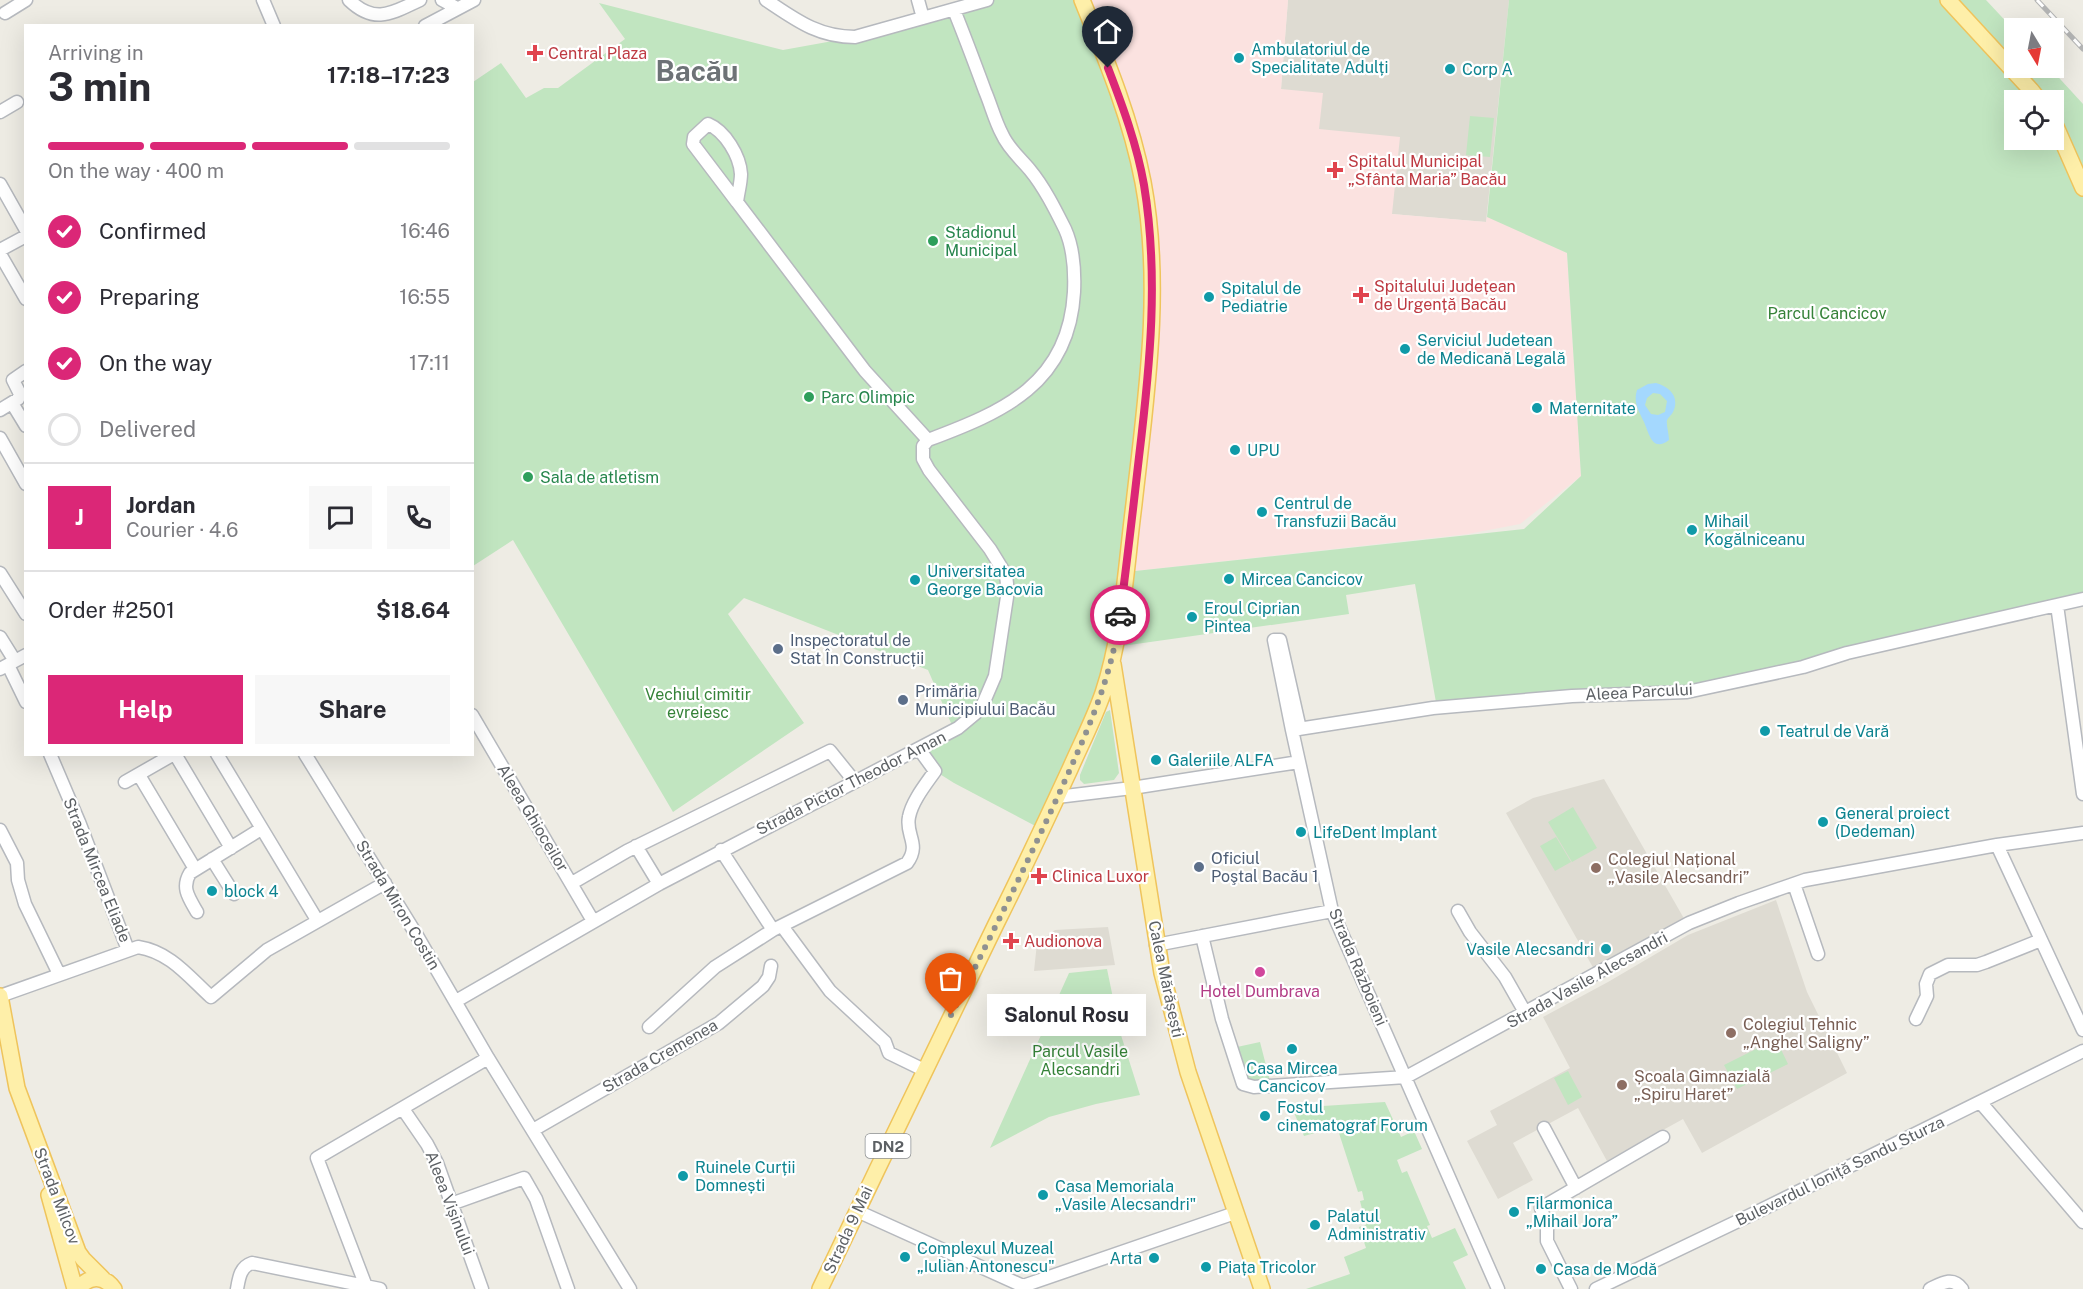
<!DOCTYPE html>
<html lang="en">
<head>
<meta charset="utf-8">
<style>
  :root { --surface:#fff; --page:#f7f7f7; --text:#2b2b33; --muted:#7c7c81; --line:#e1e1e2; --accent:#db2777 }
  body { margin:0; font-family:"Public Sans",sans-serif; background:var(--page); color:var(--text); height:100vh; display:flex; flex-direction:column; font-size:22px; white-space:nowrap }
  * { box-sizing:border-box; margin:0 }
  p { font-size:20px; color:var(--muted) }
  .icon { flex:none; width:33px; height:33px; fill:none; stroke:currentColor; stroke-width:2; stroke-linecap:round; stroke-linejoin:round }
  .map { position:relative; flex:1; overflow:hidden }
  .details { position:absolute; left:24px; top:24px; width:450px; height:732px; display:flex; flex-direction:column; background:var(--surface); border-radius:0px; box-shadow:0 6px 24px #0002 }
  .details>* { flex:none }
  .needle { width:39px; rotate:170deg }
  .buttons { position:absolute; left:2004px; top:18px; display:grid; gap:12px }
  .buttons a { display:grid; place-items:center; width:60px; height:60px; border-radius:0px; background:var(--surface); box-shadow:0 6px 24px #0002; font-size:30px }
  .pin { position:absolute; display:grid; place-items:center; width:51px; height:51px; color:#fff; margin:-62px -26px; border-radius:50% 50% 50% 0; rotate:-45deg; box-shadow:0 0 6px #0007 }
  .pin .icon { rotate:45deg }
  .courier { position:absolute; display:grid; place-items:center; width:60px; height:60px; margin:-30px; border:4px solid #db2777; border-radius:50%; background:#fff; color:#222; box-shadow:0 2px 8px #0007 }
  .bubble { position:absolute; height:42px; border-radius:0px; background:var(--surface); box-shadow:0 6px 24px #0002; font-size:20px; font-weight:700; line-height:42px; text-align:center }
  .head em { font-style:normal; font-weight:700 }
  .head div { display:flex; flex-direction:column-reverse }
  .head { display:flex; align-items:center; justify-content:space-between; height:102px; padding:0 24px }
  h1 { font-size:39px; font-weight:700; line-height:45px }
  .bar { display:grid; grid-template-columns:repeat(4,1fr); gap:9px 6px; align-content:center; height:72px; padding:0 24px }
  .bar i { height:8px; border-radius:4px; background:var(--line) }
  .bar .on { background:var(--accent) }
  .bar p { grid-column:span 4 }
  .line { display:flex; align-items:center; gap:15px; padding:0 24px; border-top:2px solid var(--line) }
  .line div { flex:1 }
  .round { display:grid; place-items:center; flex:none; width:63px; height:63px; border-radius:0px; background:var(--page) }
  ol { padding:0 24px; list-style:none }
  li { display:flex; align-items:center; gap:18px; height:66px }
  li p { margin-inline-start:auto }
  li .icon { padding:6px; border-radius:50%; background:var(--accent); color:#fff; stroke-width:4 }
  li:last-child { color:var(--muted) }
  li i { width:33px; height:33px; border:3px solid var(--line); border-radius:50% }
  .cta { display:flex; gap:12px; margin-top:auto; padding:12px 24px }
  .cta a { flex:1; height:69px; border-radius:0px; background:var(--accent); color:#fff; font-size:24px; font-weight:700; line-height:69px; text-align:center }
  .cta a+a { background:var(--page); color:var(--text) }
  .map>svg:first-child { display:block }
  .education { fill:#dedbd2 }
  .medical { fill:#fbe2e0 }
  .green { fill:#c1e5c0; fill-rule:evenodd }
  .water { fill:#a4d8fe; fill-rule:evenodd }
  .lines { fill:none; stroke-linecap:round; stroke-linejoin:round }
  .minor-casing { stroke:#b6b9be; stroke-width:15 }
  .major-casing { stroke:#efc45c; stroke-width:18 }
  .minor { stroke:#fff; stroke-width:12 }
  .major { stroke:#feefa9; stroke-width:15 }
  .rail-casing { stroke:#b4b5b5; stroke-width:5 }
  .rail { stroke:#fff; stroke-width:3; stroke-dasharray:9; stroke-linecap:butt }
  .done { stroke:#8f9191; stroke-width:6; stroke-dasharray:0 10.8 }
  .route { stroke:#db2777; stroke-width:8 }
  .health-dot { fill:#e0444e; stroke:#fff; stroke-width:2 }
  .culture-dot { fill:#0f9aa8; stroke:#fff; stroke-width:2 }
  .leisure-dot { fill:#2e9e5b; stroke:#fff; stroke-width:2 }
  .service-dot { fill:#5c6f8a; stroke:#fff; stroke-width:2 }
  .education-dot { fill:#8d6e63; stroke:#fff; stroke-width:2 }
  .hotel-dot { fill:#d1479c; stroke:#fff; stroke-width:2 }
  .labels { text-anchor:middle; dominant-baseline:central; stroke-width:4.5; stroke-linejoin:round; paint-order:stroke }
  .shield { fill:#fff; stroke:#8d9092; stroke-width:1.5 }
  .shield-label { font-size:15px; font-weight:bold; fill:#5c6064 }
  .culture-label { font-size:16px; fill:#0d838f; stroke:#fff; text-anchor:start }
  .health-label { font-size:16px; fill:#be3a42; stroke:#fff; text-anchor:start }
  .leisure-label { font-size:16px; fill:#27864d; stroke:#fff; text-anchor:start }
  .park-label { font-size:16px; fill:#358238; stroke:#fff }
  .service-label { font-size:16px; fill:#4e5e75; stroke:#fff; text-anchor:start }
  .street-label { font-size:16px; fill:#5c6064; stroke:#fff }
  .education-label { font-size:16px; fill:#785e54; stroke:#fff; text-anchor:start }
  .hotel-label { font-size:16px; fill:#b23c85; stroke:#fff }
  .town-label { font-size:28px; font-weight:bold; fill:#6d7276; stroke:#fff }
</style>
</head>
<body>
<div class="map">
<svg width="2083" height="1289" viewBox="0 0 2083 1289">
  <rect width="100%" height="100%" fill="#eeece4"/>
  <!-- education -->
  <path class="education" d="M1288,0H1509L1486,222L1392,214L1319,129L1281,89Z
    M1604,779L1686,922L1595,971L1506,813L1533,798Z
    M1776,900L1807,992L1847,1073L1702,1153L1683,1119L1607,1161L1578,1108L1513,1143L1533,1180L1498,1199L1467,1141L1497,1125L1490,1111L1570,1068L1543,1017L1608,982L1688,935Z
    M1108,927L1115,965L1034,971L1037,943L1055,930Z"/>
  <!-- medical -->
  <path class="medical" d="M1081,0H1288L1281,89L1323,93L1319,129L1400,137L1392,214L1486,222L1487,217H1489L1567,253L1581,476L1520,524L1468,534L1126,572Z"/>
  <!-- green -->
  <path class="green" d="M987,0H1081L1122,105L1152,277L1126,572L1524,529L1581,476L1567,253L1487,217L1509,0H1986L2014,30V68H2050L2083,104V600L1687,692L1437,708L1415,584L1346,595L1349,614L1115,647L1043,830L954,783L935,771L919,749L954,730L928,670L744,598L728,614L804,723L673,812L513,540L473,566V82L501,63L526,98L544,88H558L625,39L599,3L783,50L855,37ZM2014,100H2054V140H2014Z
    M1470,116L1494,118L1490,157L1466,155Z
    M1110,710L1119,773L1114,780L1084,784L1080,780V775L1106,712Z
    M1573,807L1597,848L1572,862L1548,822Z
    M1556,837L1571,862L1555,871L1540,846Z
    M1107,969L1120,1032L1140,1095L1096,1104L1049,1117L990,1148L1069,973Z
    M1776,1039L1788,1064L1737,1089L1724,1065Z
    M1260,1042L1270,1081L1245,1082L1237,1047Z
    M1568,1071L1582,1097L1568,1105L1554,1078Z
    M1385,1102L1401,1137L1414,1131L1422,1149L1397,1160L1402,1173L1407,1171L1430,1225L1427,1226L1432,1238L1455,1228L1468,1255L1453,1262L1466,1289H1306L1350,1274L1344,1257L1366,1248L1359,1227L1366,1225L1360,1201L1364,1200L1362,1191L1358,1192L1337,1127L1304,1136L1292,1108Z"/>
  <!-- water -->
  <path class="water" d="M1656,383C1670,387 1680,397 1673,412C1672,415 1668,417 1667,420C1666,425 1669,434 1669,440C1652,453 1649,433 1644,422C1639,411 1633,403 1637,390L1648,384ZM1653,393L1660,394L1667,401L1665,412L1658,415L1651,414L1645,405L1647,398Z
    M1749,516L1750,526L1710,530L1709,521Z"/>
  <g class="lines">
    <!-- minor casing -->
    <g class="minor-casing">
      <path id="minor" d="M263,0L274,26
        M349,0C375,25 392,13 420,0
        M442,0L457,8
        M766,0C796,20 818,37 855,37L987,0
        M918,0L923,18
        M5,13L26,0
        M425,26L474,0
        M0,112L17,102
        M708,124C725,131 740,156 741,174C741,183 738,193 737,202L693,144L694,137Z
        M0,184L26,230
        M737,202L865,371L928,440
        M0,250L26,236
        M0,254L26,299
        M12,403L26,426
        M0,410L18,399L20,394L13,380L26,371
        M0,438L26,484
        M0,573L26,614
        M2057,605L2083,794
        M0,637L15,661
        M8,665L26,702
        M0,669L26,655
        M472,715L593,921
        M1292,730L1274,640H1280L1300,729
        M50,754L79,822L128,950
        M175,754L231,848
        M217,754L317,920
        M305,754L416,934L488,1058L630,1289
        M139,775L195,869
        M125,782L174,754
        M1057,797L1132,788L1299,762
        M0,830L17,863L18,880L25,904L59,974
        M1997,845L2083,1030
        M636,846L659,884
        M721,850L773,930
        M212,859L234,894
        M572,883L627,851L830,751L855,782
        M1794,884L1818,954
        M1458,911L1470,932L1505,977L1526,1014
        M197,912C189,898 181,888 190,873L261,829
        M782,926L830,991L885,1042L889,1053L924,1070
        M1202,936L1222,1019L1243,1084L1254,1087L1406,1077L1689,923L1739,903L1805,880L1997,845L2083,833
        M1156,945L1332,911
        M0,996L138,947C170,952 188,976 211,997L267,950L385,883
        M456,1001L659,884L958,728L976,713L983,704L995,676L1007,597V584L1006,575L990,549L929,470L923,459V446L928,440C1003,412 1069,384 1074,292C1075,270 1074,249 1065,229C1055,209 1044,187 1030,170C1020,158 1008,148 1002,134C995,121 991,105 985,91C975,64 965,37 954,10
        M1916,1019L1927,996L1926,984L1930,974L1948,965H1977L1986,962L2041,940
        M649,1027L715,967L773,930L907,863C921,844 905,835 909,817C912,801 926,784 935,771L919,749
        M1981,1103L2083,1222
        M403,1109L427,1144L437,1163L482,1289
        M1544,1128L1576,1188
        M533,1130L719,1023L763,986L769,977L771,966
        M451,1204L524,1178L536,1199L568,1289
        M857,1211L1023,1286L1235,1213
        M237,1289C239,1278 240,1267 252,1263L380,1289
        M367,1289L317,1158L488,1058
        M1498,1289L1332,911L1292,730L1433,708L1572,696L1687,692L1803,667L1847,653L2083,599
        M1571,1289L1547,1241V1227L1541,1208L1663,1137
        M1596,1289L1759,1211L2083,1051
        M1930,1289C1942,1283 1953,1276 1962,1289"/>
    </g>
    <!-- major casing -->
    <g class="major-casing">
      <path id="major" d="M1948,0L2031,90L2039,100
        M2054,122L2083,188
        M1113,664L1162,973L1188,1072L1262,1289
        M0,996L17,1088L78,1252L83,1259L103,1279
        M49,1195L75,1289
        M78,1289C89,1275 104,1275 114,1289
        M820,1289C878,1167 937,1045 996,924C1022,872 1046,821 1070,769C1081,744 1094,719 1103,693C1123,633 1126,566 1134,504C1146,397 1163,288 1143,182C1131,119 1106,59 1082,0"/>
    </g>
    <!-- minor -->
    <use href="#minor" class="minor"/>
    <!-- major -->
    <use href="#major" class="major"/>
    <!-- rail casing -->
    <g class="rail-casing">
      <path id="rail" d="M2037,0L2083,49"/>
    </g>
    <!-- rail -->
    <use href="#rail" class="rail"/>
  </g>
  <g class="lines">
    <!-- done -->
    <path class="done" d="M951,1015C988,942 1024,870 1058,796C1085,736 1111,682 1120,615"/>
    <!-- route -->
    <path class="route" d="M1108,68C1123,107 1137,145 1144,185C1159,276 1150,366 1139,457C1133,510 1127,562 1120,615"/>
  </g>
  <!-- markers -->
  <g class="health-dot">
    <path d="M532 44h6v6h6v6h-6v6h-6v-6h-6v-6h6z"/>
    <path d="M1332 161h6v6h6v6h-6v6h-6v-6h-6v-6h6z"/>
    <path d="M1358 286h6v6h6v6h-6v6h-6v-6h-6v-6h6z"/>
    <path d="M1036 867h6v6h6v6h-6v6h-6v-6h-6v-6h6z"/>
    <path d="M1008 932h6v6h6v6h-6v6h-6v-6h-6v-6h6z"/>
  </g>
  <g class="culture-dot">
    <circle cx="1239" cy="58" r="6"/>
    <circle cx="1450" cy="69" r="6"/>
    <circle cx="1209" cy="297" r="6"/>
    <circle cx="1405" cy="349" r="6"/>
    <circle cx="1537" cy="408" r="6"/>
    <circle cx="1235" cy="450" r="6"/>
    <circle cx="1262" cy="512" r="6"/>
    <circle cx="1692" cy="530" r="6"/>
    <circle cx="1229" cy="579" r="6"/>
    <circle cx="915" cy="580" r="6"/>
    <circle cx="1192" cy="617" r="6"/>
    <circle cx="1765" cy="731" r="6"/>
    <circle cx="1156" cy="760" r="6"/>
    <circle cx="1823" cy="822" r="6"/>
    <circle cx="1301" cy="832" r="6"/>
    <circle cx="212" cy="891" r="6"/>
    <circle cx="1606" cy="949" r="6"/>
    <circle cx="1292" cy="1049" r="6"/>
    <circle cx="1265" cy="1116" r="6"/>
    <circle cx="683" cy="1176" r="6"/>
    <circle cx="1043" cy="1195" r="6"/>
    <circle cx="1514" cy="1212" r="6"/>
    <circle cx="1315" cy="1225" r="6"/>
    <circle cx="905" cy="1257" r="6"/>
    <circle cx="1154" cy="1258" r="6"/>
    <circle cx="1206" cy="1267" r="6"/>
    <circle cx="1541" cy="1269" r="6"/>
  </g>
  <g class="leisure-dot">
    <circle cx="933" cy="241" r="6"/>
    <circle cx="809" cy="397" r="6"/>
    <circle cx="528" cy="477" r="6"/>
  </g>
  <g class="service-dot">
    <circle cx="778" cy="649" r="6"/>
    <circle cx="903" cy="700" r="6"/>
    <circle cx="1199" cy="867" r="6"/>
  </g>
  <g class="education-dot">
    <circle cx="1596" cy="868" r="6"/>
    <circle cx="1731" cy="1033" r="6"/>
    <circle cx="1622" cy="1085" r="6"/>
  </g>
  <circle class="hotel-dot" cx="1260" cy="972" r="6"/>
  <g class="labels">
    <!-- shield labels -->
    <rect class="shield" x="865.5" y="1134" width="45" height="24" rx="4.5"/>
    <g class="shield-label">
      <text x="888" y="1146">DN2</text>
    </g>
    <!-- culture labels -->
    <g class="culture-label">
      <text x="1251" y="49">Ambulatoriul de<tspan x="1251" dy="18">Specialitate Adulți</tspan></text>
      <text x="1462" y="69">Corp A</text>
      <text x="1221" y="288">Spitalul de<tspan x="1221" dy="18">Pediatrie</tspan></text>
      <text x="1417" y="340">Serviciul Judetean<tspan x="1417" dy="18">de Medicană Legală</tspan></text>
      <text x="1549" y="408">Maternitate</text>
      <text x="1247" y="450">UPU</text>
      <text x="1274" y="503">Centrul de<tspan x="1274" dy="18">Transfuzii Bacău</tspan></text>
      <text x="1704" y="521">Mihail<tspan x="1704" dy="18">Kogălniceanu</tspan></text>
      <text x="927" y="571">Universitatea<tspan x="927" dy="18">George Bacovia</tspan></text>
      <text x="1241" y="579">Mircea Cancicov</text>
      <text x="1204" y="608">Eroul Ciprian<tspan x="1204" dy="18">Pintea</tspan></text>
      <text x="1777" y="731">Teatrul de Vară</text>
      <text x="1168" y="760">Galeriile ALFA</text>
      <text x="1835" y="813">General proiect<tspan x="1835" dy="18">(Dedeman)</tspan></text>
      <text x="1313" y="832">LifeDent Implant</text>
      <text x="224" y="891">block 4</text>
      <text x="1594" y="949" text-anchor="end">Vasile Alecsandri</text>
      <text x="1292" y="1068" text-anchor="middle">Casa Mircea<tspan x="1292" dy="18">Cancicov</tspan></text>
      <text x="1277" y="1107">Fostul<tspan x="1277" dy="18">cinematograf Forum</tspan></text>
      <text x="695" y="1167">Ruinele Curții<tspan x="695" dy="18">Domnești</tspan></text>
      <text x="1055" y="1186">Casa Memoriala<tspan x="1055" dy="18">„Vasile Alecsandri"</tspan></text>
      <text x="1526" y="1203">Filarmonica<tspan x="1526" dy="18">„Mihail Jora”</tspan></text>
      <text x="1327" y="1216">Palatul<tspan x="1327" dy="18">Administrativ</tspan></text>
      <text x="917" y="1248">Complexul Muzeal<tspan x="917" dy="18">„Iulian Antonescu"</tspan></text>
      <text x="1142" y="1258" text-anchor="end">Arta</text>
      <text x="1218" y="1267">Piața Tricolor</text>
      <text x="1553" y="1269">Casa de Modă</text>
    </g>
    <!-- health labels -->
    <g class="health-label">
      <text x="548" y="53">Central Plaza</text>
      <text x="1348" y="161">Spitalul Municipal<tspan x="1348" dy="18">„Sfânta Maria” Bacău</tspan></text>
      <text x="1374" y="286">Spitalului Județean<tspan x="1374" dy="18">de Urgență Bacău</tspan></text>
      <text x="1052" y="876">Clinica Luxor</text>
      <text x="1024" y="941">Audionova</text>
    </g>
    <!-- leisure labels -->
    <g class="leisure-label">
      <text x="945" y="232">Stadionul<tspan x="945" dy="18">Municipal</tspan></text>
      <text x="821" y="397">Parc Olimpic</text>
      <text x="540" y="477">Sala de atletism</text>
    </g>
    <!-- park labels -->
    <g class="park-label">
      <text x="1827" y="313">Parcul Cancicov</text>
      <text x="698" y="694">Vechiul cimitir<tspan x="698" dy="18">evreiesc</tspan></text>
      <text x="1080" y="1051">Parcul Vasile<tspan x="1080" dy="18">Alecsandri</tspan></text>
    </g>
    <!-- service labels -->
    <g class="service-label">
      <text x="790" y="640">Inspectoratul de<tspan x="790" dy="18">Stat În Construcții</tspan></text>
      <text x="915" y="691">Primăria<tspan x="915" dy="18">Municipiului Bacău</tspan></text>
      <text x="1211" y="858">Oficiul<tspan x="1211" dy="18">Poştal Bacău 1</tspan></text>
    </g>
    <!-- street labels -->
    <g class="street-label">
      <text transform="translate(1639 692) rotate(-3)">Aleea Parcului</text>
      <text transform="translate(851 783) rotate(-27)">Strada Pictor Theodor Aman</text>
      <text transform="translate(533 818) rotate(59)">Aleea Ghioceilor</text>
      <text transform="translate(97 870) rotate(68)">Strada Mircea Eliade</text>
      <text transform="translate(398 905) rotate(59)">Strada Miron Costin</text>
      <text transform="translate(1358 967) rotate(67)">Strada Războieni</text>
      <text transform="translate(1166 979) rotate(78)">Calea Mărășești</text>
      <text transform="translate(1587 980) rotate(-29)">Strada Vasile Alecsandri</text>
      <text transform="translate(660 1056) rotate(-30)">Strada Cremenea</text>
      <text transform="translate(1840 1171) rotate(-26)">Bulevardul Ioniță Sandu Sturza</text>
      <text transform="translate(57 1196) rotate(69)">Strada Milcov</text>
      <text transform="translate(450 1203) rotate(69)">Aleea Vișinului</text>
      <text transform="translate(848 1230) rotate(-65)">Strada 9 Mai</text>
    </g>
    <!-- education labels -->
    <g class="education-label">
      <text x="1608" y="859">Colegiul Național<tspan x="1608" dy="18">„Vasile Alecsandri”</tspan></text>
      <text x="1743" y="1024">Colegiul Tehnic<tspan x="1743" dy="18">„Anghel Saligny”</tspan></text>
      <text x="1634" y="1076">Școala Gimnazială<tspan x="1634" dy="18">„Spiru Haret”</tspan></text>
    </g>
    <!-- hotel labels -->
    <g class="hotel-label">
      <text x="1260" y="991">Hotel Dumbrava</text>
    </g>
    <!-- town labels -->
    <g class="town-label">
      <text x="697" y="70">Bacău</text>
    </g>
  </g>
</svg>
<div class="buttons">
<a><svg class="needle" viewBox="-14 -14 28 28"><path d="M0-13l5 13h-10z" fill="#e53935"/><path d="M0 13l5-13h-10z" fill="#7c7c81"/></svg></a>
<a><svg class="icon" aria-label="locate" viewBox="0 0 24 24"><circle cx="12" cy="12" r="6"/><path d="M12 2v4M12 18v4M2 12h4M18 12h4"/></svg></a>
</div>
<div class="pin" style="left:951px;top:1015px;background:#ea580c"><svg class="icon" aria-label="bag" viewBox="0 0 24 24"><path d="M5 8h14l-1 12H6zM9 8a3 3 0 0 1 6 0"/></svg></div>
<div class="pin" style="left:1108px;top:68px;background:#1f2937"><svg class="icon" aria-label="home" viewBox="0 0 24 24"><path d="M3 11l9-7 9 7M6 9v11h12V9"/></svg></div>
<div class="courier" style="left:1120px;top:615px"><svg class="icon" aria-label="car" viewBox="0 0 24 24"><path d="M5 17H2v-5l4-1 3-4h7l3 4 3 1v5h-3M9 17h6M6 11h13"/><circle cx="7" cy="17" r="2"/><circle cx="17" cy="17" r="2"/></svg></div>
<div class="bubble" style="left:987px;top:994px;width:159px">Salonul Rosu</div>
<section class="details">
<div class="head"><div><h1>3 min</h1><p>Arriving in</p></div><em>17:18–17:23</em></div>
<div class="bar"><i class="on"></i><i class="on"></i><i class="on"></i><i></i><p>On the way · 400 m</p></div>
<ol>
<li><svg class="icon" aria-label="check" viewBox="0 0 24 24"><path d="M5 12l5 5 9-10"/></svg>Confirmed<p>16:46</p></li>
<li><svg class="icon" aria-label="check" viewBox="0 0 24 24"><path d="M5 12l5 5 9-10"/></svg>Preparing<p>16:55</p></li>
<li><svg class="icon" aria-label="check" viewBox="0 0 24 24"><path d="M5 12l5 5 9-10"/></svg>On the way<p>17:11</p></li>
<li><i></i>Delivered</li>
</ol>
<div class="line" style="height:108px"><b class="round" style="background:var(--accent);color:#fff">J</b><div><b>Jordan</b><p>Courier · 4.6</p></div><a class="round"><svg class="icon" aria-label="chat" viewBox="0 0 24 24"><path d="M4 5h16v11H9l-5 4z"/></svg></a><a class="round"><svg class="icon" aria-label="phone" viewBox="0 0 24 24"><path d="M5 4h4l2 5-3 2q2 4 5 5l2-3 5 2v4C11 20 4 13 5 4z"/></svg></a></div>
<div class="line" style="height:78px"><div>Order #2501</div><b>$18.64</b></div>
<div class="cta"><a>Help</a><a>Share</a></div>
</section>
</div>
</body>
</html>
